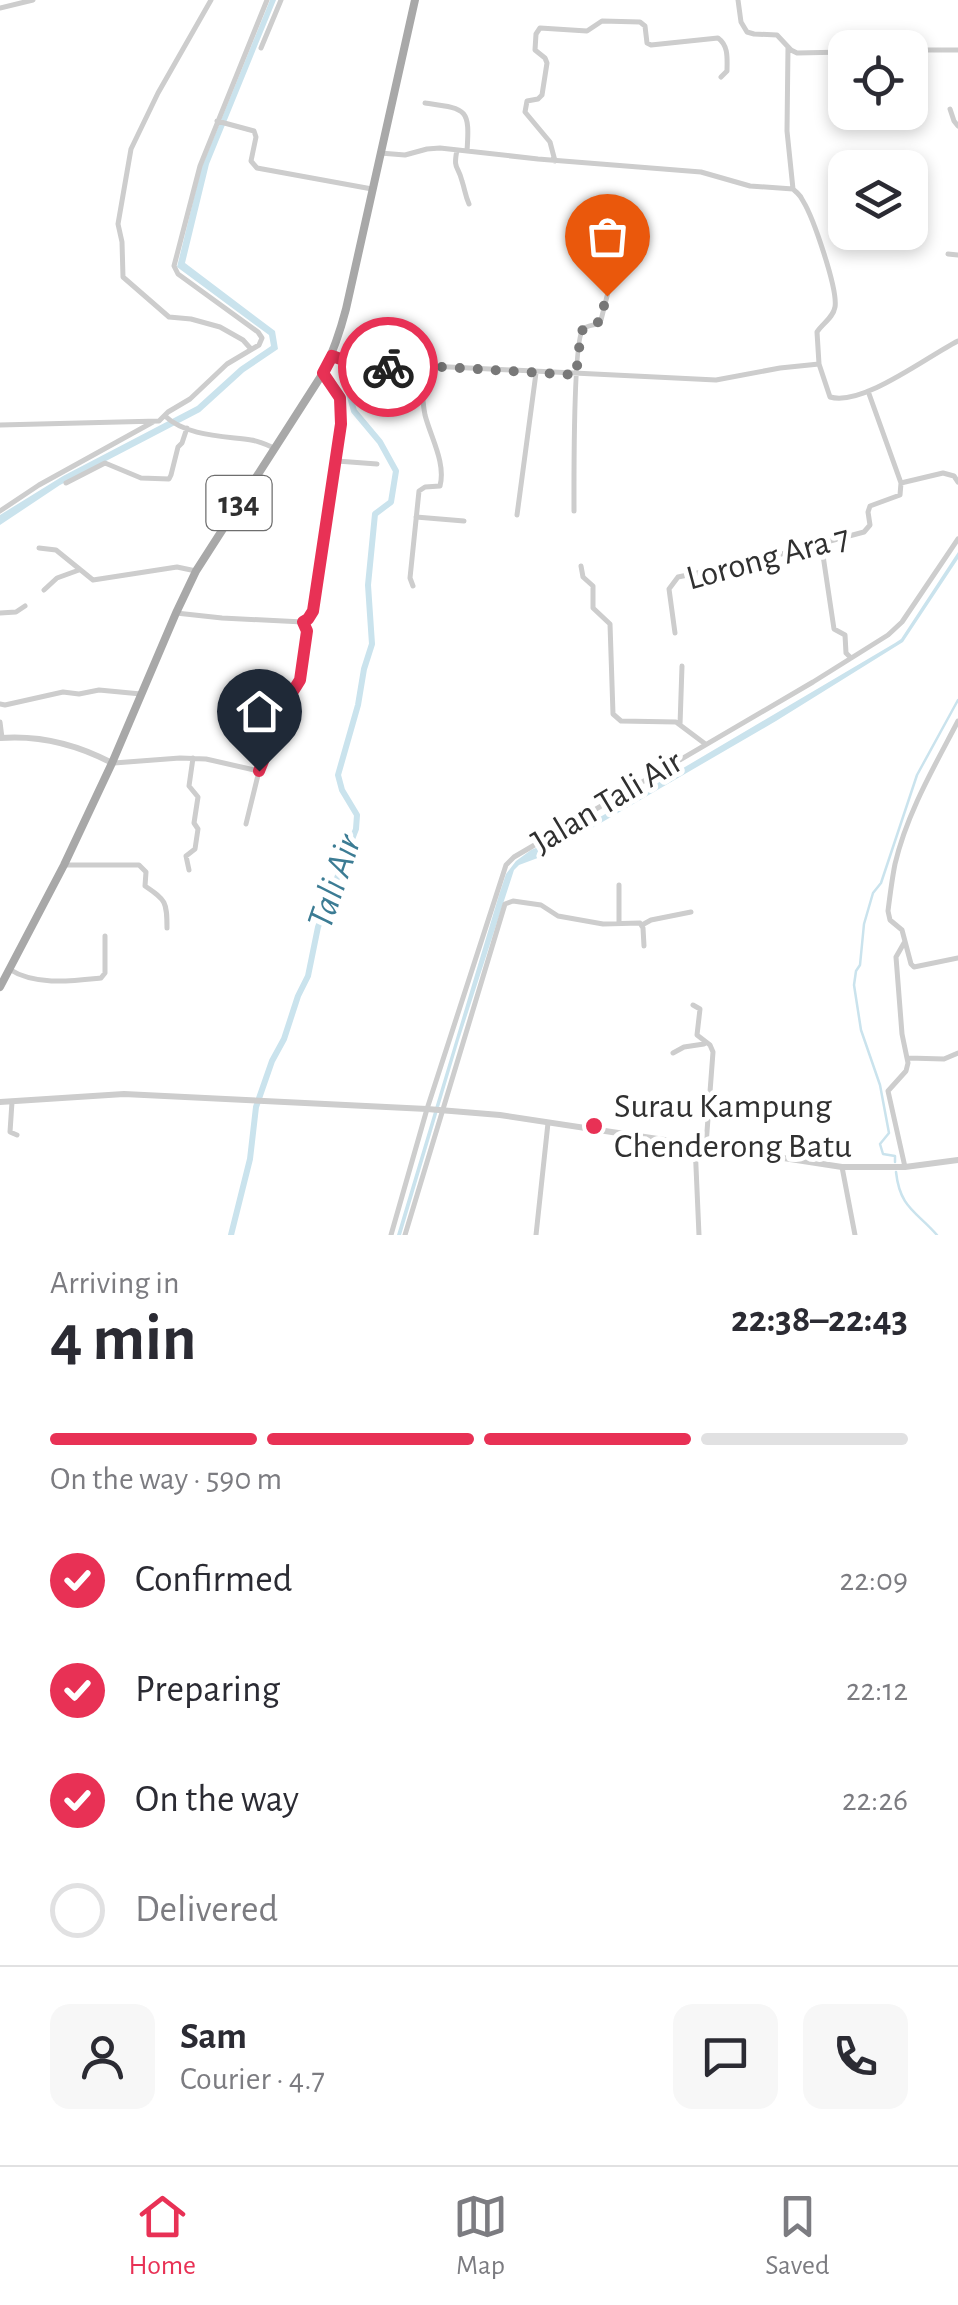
<!DOCTYPE html>
<html lang="en">
<head>
<meta charset="utf-8">
<style>
  :root { --surface:#fff; --page:#f7f7f7; --text:#2b2b33; --muted:#7c7c81; --line:#e1e1e2; --accent:#e83155 }
  body { margin:0; font-family:"Alegreya Sans",sans-serif; background:var(--page); color:var(--text); height:100vh; display:flex; flex-direction:column; font-size:38px; white-space:nowrap }
  * { box-sizing:border-box; margin:0 }
  p { font-size:32px; color:var(--muted) }
  .icon { flex:none; width:55px; height:55px; fill:none; stroke:currentColor; stroke-width:2; stroke-linecap:round; stroke-linejoin:round }
  .map { position:relative; height:1235px; overflow:hidden }
  .details { display:flex; flex-direction:column; background:var(--surface); flex:1 }
  .details>* { flex:none }
  .buttons { position:absolute; left:828px; top:30px; display:grid; gap:20px }
  .buttons a { display:grid; place-items:center; width:100px; height:100px; border-radius:20px; background:var(--surface); box-shadow:0 5px 15px #0003; font-size:50px }
  .pin { position:absolute; display:grid; place-items:center; width:85px; height:85px; color:#fff; margin:-102px -42px; border-radius:50% 50% 50% 0; rotate:-45deg; box-shadow:0 0 10px #0007 }
  .pin .icon { rotate:45deg }
  .courier { position:absolute; display:grid; place-items:center; width:100px; height:100px; margin:-50px; border:8px solid #e83155; border-radius:50%; background:#fff; color:#222; box-shadow:0 2px 12px #0007 }
  .head em { font-style:normal; font-weight:600 }
  .head div { display:flex; flex-direction:column-reverse }
  .head { display:flex; align-items:center; justify-content:space-between; height:170px; padding:0 50px }
  h1 { font-size:65px; font-weight:600; line-height:75px }
  .bar { display:grid; grid-template-columns:repeat(4,1fr); gap:15px 10px; align-content:center; height:120px; padding:0 50px }
  .bar i { height:12px; border-radius:8px; background:var(--line) }
  .bar .on { background:var(--accent) }
  .bar p { grid-column:span 4 }
  .line { display:flex; align-items:center; gap:25px; padding:0 50px; border-top:2px solid var(--line) }
  .line div { flex:1 }
  .round { display:grid; place-items:center; flex:none; width:105px; height:105px; border-radius:20px; background:var(--page) }
  ol { padding:0 50px; list-style:none }
  li { display:flex; align-items:center; gap:30px; height:110px }
  li p { margin-inline-start:auto }
  li .icon { padding:10px; border-radius:50%; background:var(--accent); color:#fff; stroke-width:4 }
  li:last-child { color:var(--muted) }
  li i { width:55px; height:55px; border:5px solid var(--line); border-radius:50% }
  .menu { display:flex; justify-content:space-around; align-items:center; height:140px; border-top:2px solid var(--line); background:var(--surface); font-size:28px; color:var(--muted) }
  .menu a { display:grid; justify-items:center; gap:5px }
  .menu .on { color:var(--accent) }
  .map>svg:first-child { display:block }
  .water { fill:#cae3ed }
  .lines { fill:none; stroke-linecap:round; stroke-linejoin:round }
  .stream { stroke:#cae3ed; stroke-width:2.5 }
  .canal { stroke:#cae3ed; stroke-width:6 }
  .minor { stroke:#cdcdcd; stroke-width:5 }
  .tertiary { stroke:#cdcdcd; stroke-width:6 }
  .primary { stroke:#a8a8a8; stroke-width:8 }
  .done { stroke:#787878; stroke-width:10; stroke-dasharray:0 18 }
  .route { stroke:#e83155; stroke-width:12 }
  .poi-dot { fill:#e83155; stroke:#fff; stroke-width:4 }
  .labels { text-anchor:middle; dominant-baseline:central; stroke-width:10; stroke-linejoin:round; paint-order:stroke }
  .shield { fill:#fff; stroke:#6e6e6e; stroke-width:2.5 }
  .shield-label { font-size:32px; font-weight:bold; fill:#303030 }
  .street-label { font-size:35px; fill:#303030; stroke:#fff }
  .poi-label { font-size:35px; fill:#303030; stroke:#fff; text-anchor:start }
  .water-label { font-size:38px; font-style:italic; fill:#3c7c94; stroke:#fff }
</style>
</head>
<body>
<div class="map">
<svg width="958" height="1235" viewBox="0 0 958 1235">
  <rect width="100%" height="100%" fill="#fff"/>
  <!-- water -->
  <path class="water" d="M270,0H276L209,164L185,263L275,331L278,349L244,372L200,412L60,485L0,525V515L63,476L197,406L240,367L271,346L269,335L177,267L201,169Z
    M958,552V559L903,642L776,721L580,835L543,856L519,865L514,870L459,1040L401,1235H397L499,895L506,874L516,861L531,850L574,832L607,813L895,643L901,639Z"/>
  <g class="lines">
    <!-- stream -->
    <path class="stream" d="M895,1162V1156L883,1154L880,1144L889,1133L880,1085L861,1030L854,985L856,971L860,965L864,924L873,893L881,883L917,775L958,700
      M896,1172C900,1208 916,1211 937,1235"/>
    <!-- canal -->
    <path class="canal" d="M231,1235L250,1159L256,1107L272,1061L284,1039L298,996L308,976L318,927L356,829L357,815L342,790L338,775L358,705L364,669L372,644L368,585L375,514L391,502L396,471L380,442L354,411L345,379L347,367"/>
    <!-- minor -->
    <path class="minor" d="M211,0L158,93L131,149L118,224L122,242L123,277L169,317L191,319L220,327L243,340L251,349
      M738,0L741,22L747,32L754,34L777,35L791,50L797,53L845,52
      M0,8L33,0
      M788,47L787,131L793,189C799,195 799,193 803,201C813,217 838,289 835,307C833,318 823,323 817,332L819,364L830,397C862,407 928,356 958,341
      M261,48L281,0
      M910,50H958
      M425,103C467,109 470,108 467,151
      M950,109L954,121L958,126
      M217,121L254,131L256,137L251,161L257,168L372,189
      M457,150C453,170 458,165 462,181C465,190 465,195 469,204
      M380,153L405,155L427,149L440,148L538,159L701,172L750,186L793,189
      M555,161L550,142L525,112L527,101L538,99L542,95L547,63L545,58L535,50L536,34L540,28L587,31L602,21L640,22L645,26L647,43L651,45L718,38C729,46 727,59 727,71L721,77
      M948,254L958,255
      M331,356C363,368 375,368 409,365L716,380L780,368L819,364
      M165,416C186,436 223,436 251,440C259,441 267,445 274,448
      M0,425L159,421L168,412L190,399L227,364L259,345L262,338L258,332L178,274L174,266L200,166L267,0
      M337,461L377,464
      M66,483L105,463L141,478L169,479L171,475L178,447L182,443L187,428
      M901,483L943,473L954,476L958,482
      M0,511L39,485L153,422
      M574,511C574,486 573,340 583,329C585,326 594,325 597,324L601,320L625,225
      M517,515L536,373
      M416,517L464,521
      M821,542L834,629L845,635L846,653L851,658
      M39,548L56,550L93,580L177,567L196,571
      M581,566L583,577L593,586V608L610,624L613,714L621,721L676,722L704,743
      M413,586L410,578L419,491L425,487L440,486C446,463 431,438 425,415C422,400 422,383 420,367
      M44,590L57,578L79,570
      M0,613L16,612L25,606
      M176,613L222,618L303,622
      M303,622L313,611L341,424L340,398L323,373
      M675,633L669,589L678,577L755,561L864,532L870,525L868,512L870,506L900,495L901,483L868,391
      M0,704L5,705L63,692L79,694L99,690L141,694
      M958,721C934,767 907,813 895,864C892,879 890,895 888,911L890,920L902,930L911,964L914,967L958,958
      M0,722L2,738
      M680,725L682,666
      M114,763L180,758L206,759L259,771
      M246,824L259,771L288,699L301,680L307,631L303,622
      M64,865H139L146,872L145,886C166,900 167,902 167,928
      M189,870L186,856L195,849L198,829L194,823L198,797L189,786L193,758
      M619,923V885
      M642,925L651,920L691,912
      M904,943L896,957L902,1034L908,1063L906,1071L888,1091L905,1167
      M9,969C35,986 72,981 101,978L105,973V936
      M693,1005L700,1009L697,1035L710,1045L713,1052L706,1145
      M673,1053L684,1047L704,1044
      M908,1058L944,1059L958,1053
      M12,1102L10,1132L17,1135
      M695,1144L699,1235
      M842,1167L855,1235
      M391,1235L427,1109L506,865L514,857L813,682L888,635L902,622L958,539
      M405,1235L505,904L513,901L541,905L558,916L603,924L640,923L643,928L644,946
      M536,1235L548,1123"/>
    <!-- tertiary -->
    <path class="tertiary" d="M0,738C39,735 78,745 112,763
      M0,1102L124,1094L427,1109L500,1115L842,1167H905L958,1160"/>
    <!-- primary -->
    <path class="primary" d="M0,987L64,865L112,763L176,613L196,571L323,373C333,352 340,332 346,309L415,0"/>
  </g>
  <g class="lines">
    <!-- done -->
    <path class="done" d="M388,367L409,365L576,375L581,332L586,326L599,322L607,296"/>
    <!-- route -->
    <path class="route" d="M259,771L288,699L300,680L307,631L303,622L308,619L313,611L341,424L340,398L323,373L332,356C351,363 367,369 388,367"/>
  </g>
  <!-- markers -->
  <circle class="poi-dot" cx="594" cy="1126" r="10"/>
  <g class="labels">
    <!-- shield labels -->
    <rect class="shield" x="206.5" y="476" width="65" height="54" rx="8"/>
    <g class="shield-label">
      <text x="239" y="503">134</text>
    </g>
    <!-- street labels -->
    <g class="street-label">
      <text transform="translate(768 558) rotate(-15)">Lorong Ara 7</text>
      <text transform="translate(607 802) rotate(-31)">Jalan Tali Air</text>
    </g>
    <!-- poi labels -->
    <g class="poi-label">
      <text x="614" y="1106">Surau Kampung<tspan x="614" dy="40">Chenderong Batu</tspan></text>
    </g>
    <!-- water labels -->
    <g class="water-label">
      <text transform="translate(335 882) rotate(-71)">Tali Air</text>
    </g>
  </g>
</svg>
<div class="buttons">
<a><svg class="icon" aria-label="locate" viewBox="0 0 24 24"><circle cx="12" cy="12" r="6"/><path d="M12 2v4M12 18v4M2 12h4M18 12h4"/></svg></a>
<a><svg class="icon" aria-label="layers" viewBox="0 0 24 24"><path d="M12 4l9 5-9 5-9-5zM3 14l9 5 9-5"/></svg></a>
</div>
<div class="pin" style="left:607px;top:296px;background:#ea580c"><svg class="icon" aria-label="bag" viewBox="0 0 24 24"><path d="M5 8h14l-1 12H6zM9 8a3 3 0 0 1 6 0"/></svg></div>
<div class="pin" style="left:259px;top:771px;background:#1f2937"><svg class="icon" aria-label="home" viewBox="0 0 24 24"><path d="M3 11l9-7 9 7M6 9v11h12V9"/></svg></div>
<div class="courier" style="left:388px;top:367px"><svg class="icon" aria-label="bike" viewBox="0 0 24 24"><circle cx="6" cy="16" r="4"/><circle cx="18" cy="16" r="4"/><path d="M6 16l4-8h5l3 8M10 8l3 8H6M13 5h3"/></svg></div>
</div>
<section class="details">
<div class="head"><div><h1>4 min</h1><p>Arriving in</p></div><em>22:38–22:43</em></div>
<div class="bar"><i class="on"></i><i class="on"></i><i class="on"></i><i></i><p>On the way · 590 m</p></div>
<ol>
<li><svg class="icon" aria-label="check" viewBox="0 0 24 24"><path d="M5 12l5 5 9-10"/></svg>Confirmed<p>22:09</p></li>
<li><svg class="icon" aria-label="check" viewBox="0 0 24 24"><path d="M5 12l5 5 9-10"/></svg>Preparing<p>22:12</p></li>
<li><svg class="icon" aria-label="check" viewBox="0 0 24 24"><path d="M5 12l5 5 9-10"/></svg>On the way<p>22:26</p></li>
<li><i></i>Delivered</li>
</ol>
<div class="line" style="height:180px"><a class="round"><svg class="icon" aria-label="person" viewBox="0 0 24 24"><circle cx="12" cy="8" r="4"/><path d="M4 21q1-7 8-7t8 7"/></svg></a><div><b>Sam</b><p>Courier · 4.7</p></div><a class="round"><svg class="icon" aria-label="chat" viewBox="0 0 24 24"><path d="M4 5h16v11H9l-5 4z"/></svg></a><a class="round"><svg class="icon" aria-label="phone" viewBox="0 0 24 24"><path d="M5 4h4l2 5-3 2q2 4 5 5l2-3 5 2v4C11 20 4 13 5 4z"/></svg></a></div>
</section>
<nav class="menu">
<a class="on"><svg class="icon" aria-label="home" viewBox="0 0 24 24"><path d="M3 11l9-7 9 7M6 9v11h12V9"/></svg>Home</a>
<a><svg class="icon" aria-label="map" viewBox="0 0 24 24"><path d="M3 6l6-2 6 2 6-2v14l-6 2-6-2-6 2zM9 4v14M15 6v14"/></svg>Map</a>
<a><svg class="icon" aria-label="saved" viewBox="0 0 24 24"><path d="M7 4h10v16l-5-4-5 4z"/></svg>Saved</a>
</nav>
</body>
</html>
